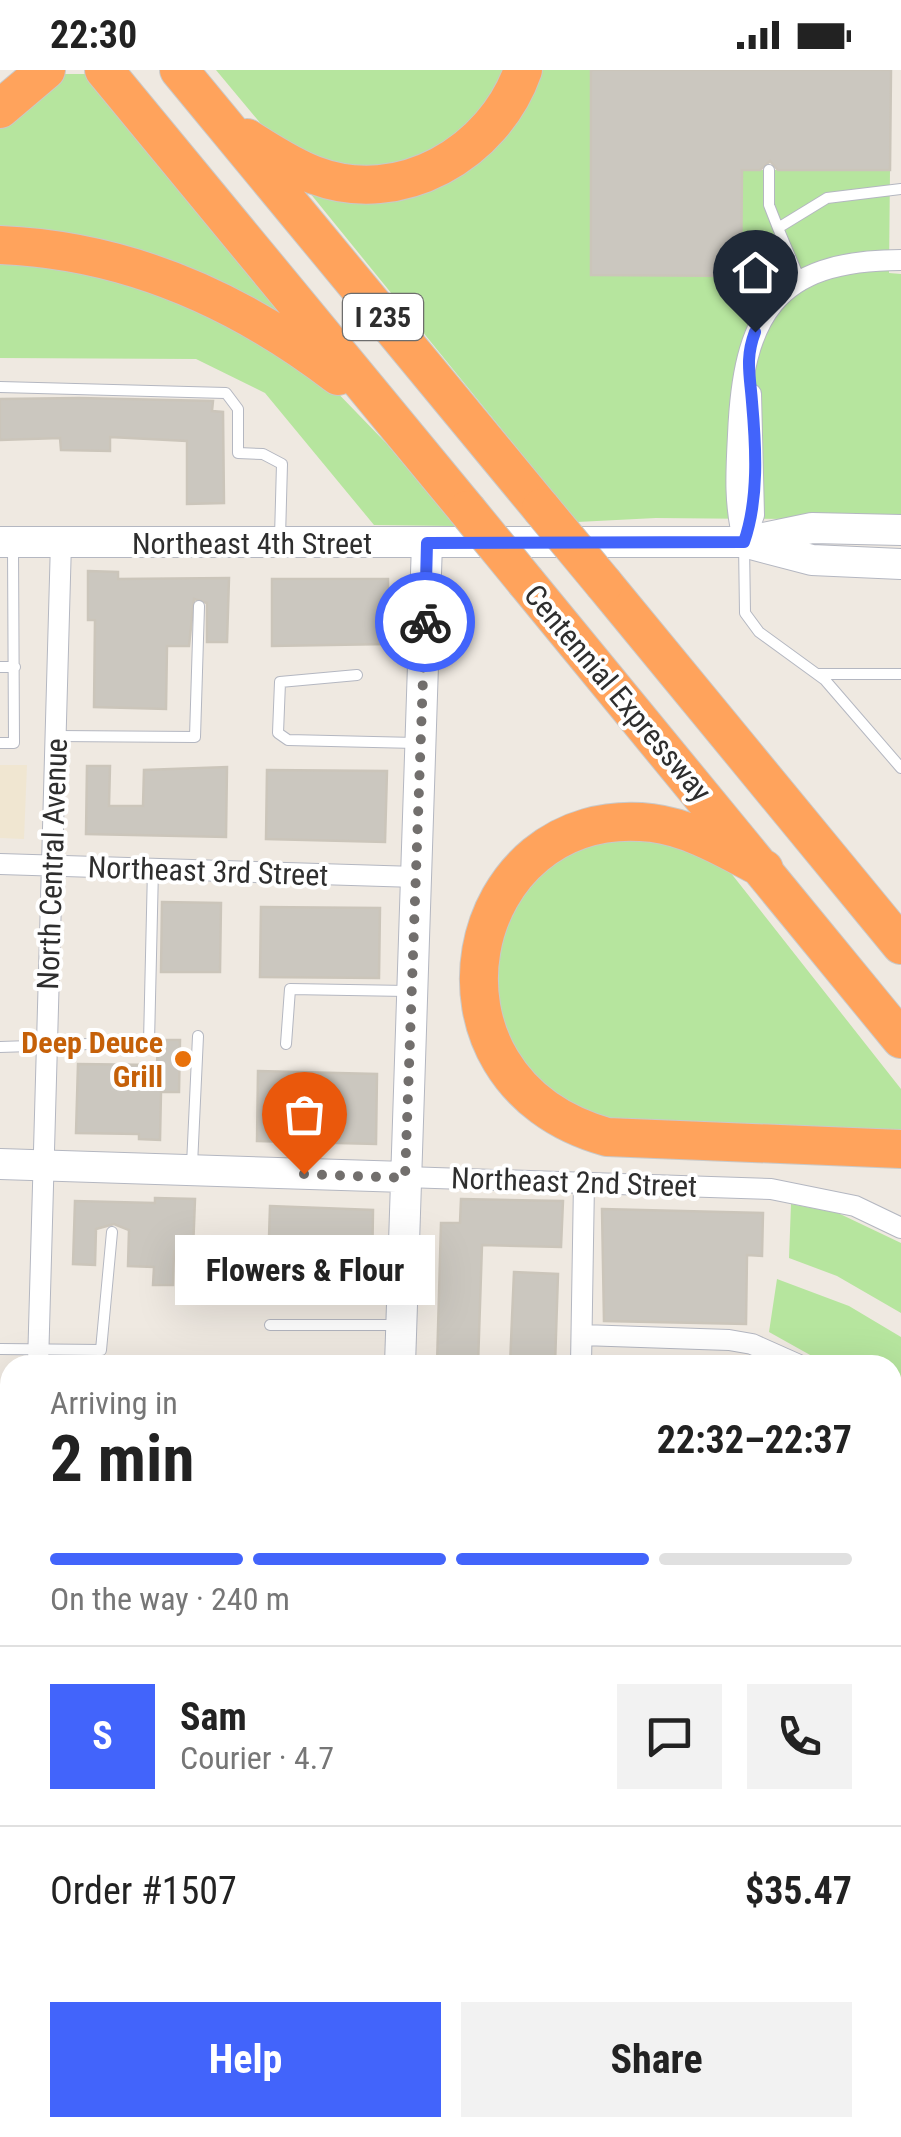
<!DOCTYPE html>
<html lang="en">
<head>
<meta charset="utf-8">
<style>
  :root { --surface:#fff; --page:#f2f2f2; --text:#222; --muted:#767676; --line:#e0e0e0; --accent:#4264fb }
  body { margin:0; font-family:"Roboto Condensed",sans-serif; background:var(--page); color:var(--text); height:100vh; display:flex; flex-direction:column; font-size:38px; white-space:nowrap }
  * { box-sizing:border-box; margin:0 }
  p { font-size:32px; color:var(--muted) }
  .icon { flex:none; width:55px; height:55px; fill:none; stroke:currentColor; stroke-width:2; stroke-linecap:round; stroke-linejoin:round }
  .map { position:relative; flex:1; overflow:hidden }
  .sheet { position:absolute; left:0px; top:1285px; width:902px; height:782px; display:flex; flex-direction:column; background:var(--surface); border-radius:30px 30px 0 0; box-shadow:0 10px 40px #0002 }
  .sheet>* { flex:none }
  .pin { position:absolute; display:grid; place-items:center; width:85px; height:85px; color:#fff; margin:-102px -42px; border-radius:50% 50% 50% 0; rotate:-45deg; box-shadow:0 0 10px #0007 }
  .pin .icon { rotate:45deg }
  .courier { position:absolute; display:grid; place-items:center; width:100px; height:100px; margin:-50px; border:8px solid #4264fb; border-radius:50%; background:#fff; color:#222; box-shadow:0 2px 12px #0007 }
  .bubble { position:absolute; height:70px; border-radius:0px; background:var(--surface); box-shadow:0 10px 40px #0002; font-size:32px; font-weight:700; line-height:70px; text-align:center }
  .head em { font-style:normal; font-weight:700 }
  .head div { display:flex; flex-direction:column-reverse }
  .head { display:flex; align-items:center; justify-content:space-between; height:170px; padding:0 50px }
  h1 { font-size:65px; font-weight:700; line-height:75px }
  .bar { display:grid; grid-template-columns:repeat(4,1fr); gap:15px 10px; align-content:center; height:120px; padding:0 50px }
  .bar i { height:12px; border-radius:8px; background:var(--line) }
  .bar .on { background:var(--accent) }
  .bar p { grid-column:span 4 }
  .line { display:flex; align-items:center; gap:25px; padding:0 50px; border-top:2px solid var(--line) }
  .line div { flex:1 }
  .round { display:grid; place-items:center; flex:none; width:105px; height:105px; border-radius:0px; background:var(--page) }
  .button { display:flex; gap:20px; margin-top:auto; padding:20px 50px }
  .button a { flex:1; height:115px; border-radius:0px; background:var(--accent); color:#fff; font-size:40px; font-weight:700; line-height:115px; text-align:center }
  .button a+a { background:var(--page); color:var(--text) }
  .status { display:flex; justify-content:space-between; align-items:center; height:70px; padding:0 50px; background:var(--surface); direction:ltr }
  .status svg { height:28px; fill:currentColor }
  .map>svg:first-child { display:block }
  .education { fill:#f0e6d1 }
  .green { fill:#b6e59e }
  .building { fill:#cbc7bf; stroke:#cbc5ba; stroke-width:2.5 }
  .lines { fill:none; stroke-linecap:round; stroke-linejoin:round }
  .lane-casing { stroke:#b4b7c1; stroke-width:12 }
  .street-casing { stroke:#b4b7c1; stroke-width:22 }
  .secondary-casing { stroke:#b4b7c1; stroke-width:32 }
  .highway-casing { stroke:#c9c9c9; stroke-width:40 }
  .lane { stroke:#fff; stroke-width:10 }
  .street { stroke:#fff; stroke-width:20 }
  .secondary { stroke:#fff; stroke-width:30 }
  .highway { stroke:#ffa35c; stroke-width:38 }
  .tram { stroke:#a3a6b8; stroke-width:2.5 }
  .highway-bridge-casing { stroke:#c9c9c9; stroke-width:40; stroke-linecap:butt }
  .highway-bridge { stroke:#ffa35c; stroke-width:38 }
  .done { stroke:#726f6d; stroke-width:10; stroke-dasharray:0 18 }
  .route { stroke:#4264fb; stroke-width:12 }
  .food-dot { fill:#e8710a; stroke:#fff; stroke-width:4 }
  .labels { text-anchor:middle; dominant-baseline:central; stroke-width:8; stroke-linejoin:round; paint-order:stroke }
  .shield { fill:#fff; stroke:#6d6d6d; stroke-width:2.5 }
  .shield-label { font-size:28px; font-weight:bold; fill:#2e2e2e }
  .street-label { font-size:30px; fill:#2e2e2e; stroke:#fff }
  .food-label { font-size:30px; font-weight:bold; fill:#c56008; stroke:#fff; text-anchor:end }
</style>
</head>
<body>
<div class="status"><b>22:30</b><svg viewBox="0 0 49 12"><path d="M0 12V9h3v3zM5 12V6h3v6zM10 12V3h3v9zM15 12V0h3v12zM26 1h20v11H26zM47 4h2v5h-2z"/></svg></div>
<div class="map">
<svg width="901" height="2067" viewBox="0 0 901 2067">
  <rect width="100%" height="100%" fill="#efe9e1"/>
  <!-- education -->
  <path class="education" d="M0,695H27L24,769L0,768Z"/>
  <!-- green -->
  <path class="green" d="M216,0H514L481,56L388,105L286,84Z
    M533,0H591V205L740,206L742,100H890L889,203L901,204V450L656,448L577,452L301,112L397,121Z
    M62,4H88L309,271L0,167V53Z
    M0,183L167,216L328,313L386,373L455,456L374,455L265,323L196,289L0,288Z
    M647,763L723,793L901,1019V1068L643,1061L556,1037L491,947L503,843L555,785Z
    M791,1134L838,1143L901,1173V1243L837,1206L789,1188Z
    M777,1209L849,1236L901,1267V1345L893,1333L892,1295H828L769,1262Z
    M901,1440V1582H899L892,1553V1445Z"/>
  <!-- building -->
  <path class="building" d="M591,0H891L890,100H778L770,91L760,100H742L741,206L591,205Z
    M79,328L213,331L212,341L223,342L224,433L187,434V371L110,367V381L61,380L60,368L0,370V329Z
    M88,501L118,502V509L229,508L227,572H207V533L194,529L189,576H167L166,639L94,637L95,550H88Z
    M272,509H388V574L272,576Z
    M87,696H110L109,736H143L144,700L227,697L226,767L86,764Z
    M267,700L387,701L385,772L266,769Z
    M162,832L221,833L220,902H161Z
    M261,837L380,838L379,908L260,907Z
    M158,970H180L179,1022H161L160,1070L139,1069V1064L76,1063L78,994L157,995Z
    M258,1001L377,1004L376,1074L257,1071Z
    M155,1128L195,1129L193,1181H174L173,1215H153L154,1197L128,1196L129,1160L114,1154L96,1159L95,1195L73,1194L75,1131L155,1133Z
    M461,1129L563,1131L561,1177L482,1175L478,1295H437L441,1153H460Z
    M270,1136L373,1140L372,1207L268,1199Z
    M602,1139L763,1143L762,1186L747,1185L746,1254L604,1251Z
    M514,1202L558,1204L555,1295H510Z"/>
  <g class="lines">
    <!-- lane casing -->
    <g class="lane-casing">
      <path id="lane" d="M769,100V135L778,158
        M800,210L778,158L827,128L901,119
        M0,317L226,323L238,339V383L263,384L282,394L280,467
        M744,473L745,543L759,562L825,610L901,698
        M0,597H15
        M818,604H901
        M357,605L280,612L278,663L288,670L416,673
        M56,666L195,667L199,536
        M0,673H14L13,478
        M286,974L290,919L407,921
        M0,977L149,972L153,799
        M192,1095L198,966
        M270,1255H395
        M0,1279L101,1280L112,1162
        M892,1704L901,1703
        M0,1851H10
        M608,2058V2067
        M765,2058V2067"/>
    </g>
    <!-- street casing -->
    <g class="street-casing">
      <path id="street" d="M744,472C734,436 736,402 738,365C743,246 774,190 901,190
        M744,472L754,445L751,324
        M0,794L416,807
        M405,1107L771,1119L855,1136L901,1158
        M582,1265L729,1270L752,1274L799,1295
        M38,1295L61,472
        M581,1295L584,1112
        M892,1352L901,1360
        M0,1395H10
        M892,1423L901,1417
        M892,1606L901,1605"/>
    </g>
    <!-- secondary casing -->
    <g class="secondary-casing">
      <path id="secondary" d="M0,472H744L812,458L901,460
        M751,474L812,490L901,494
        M0,1094L405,1107
        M400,1295L427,473
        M0,1753L10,1756
        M0,2014H10
        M892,2016H901
        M379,2067V2058"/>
    </g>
    <!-- highway casing -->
    <g class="highway-casing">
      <path id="highway" d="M104,0L467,440
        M179,0L541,438
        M0,39L46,0
        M247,68C268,81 290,96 314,105C400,138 494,83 523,0
        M0,175C126,180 239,230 338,306
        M526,512L901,969
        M604,514L901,875
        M764,799C729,781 692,758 652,753C461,731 403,1010 607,1067L901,1079"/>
    </g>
    <!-- lane -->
    <use href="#lane" class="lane"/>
    <!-- street -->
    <use href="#street" class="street"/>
    <!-- secondary -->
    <use href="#secondary" class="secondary"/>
    <!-- highway -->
    <use href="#highway" class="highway"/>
    <!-- tram -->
    <path class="tram" d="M0,2020H10
      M366,2058L369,2067"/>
    <!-- highway-bridge casing -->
    <g class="highway-bridge-casing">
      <path id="highway-bridge" d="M541,438L604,514
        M467,440L526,512"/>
    </g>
    <!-- highway-bridge -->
    <use href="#highway-bridge" class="highway-bridge"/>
  </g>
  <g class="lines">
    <!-- done -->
    <path class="done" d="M304,1104L405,1108L425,552"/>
    <!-- route -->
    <path class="route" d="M425,552L427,473L744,472C759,429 756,377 752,332C750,305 745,288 755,262"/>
  </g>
  <!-- markers -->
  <circle class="food-dot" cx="183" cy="989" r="10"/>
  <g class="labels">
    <!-- shield labels -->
    <rect class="shield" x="343" y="224" width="80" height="46" rx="8"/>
    <g class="shield-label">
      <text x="383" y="247">I 235</text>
    </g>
    <!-- street labels -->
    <g class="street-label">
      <text x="252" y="473">Northeast 4th Street</text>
      <text transform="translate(618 623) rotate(50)">Centennial Expressway</text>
      <text transform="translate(52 794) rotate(-88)">North Central Avenue</text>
      <text transform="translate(208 801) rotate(2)">Northeast 3rd Street</text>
      <text transform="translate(574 1112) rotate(2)">Northeast 2nd Street</text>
    </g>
    <!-- food labels -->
    <g class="food-label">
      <text x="163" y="972">Deep Deuce<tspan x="163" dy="34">Grill</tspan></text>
    </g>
  </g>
</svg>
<div class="pin" style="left:304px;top:1104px;background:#ea580c"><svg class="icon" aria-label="bag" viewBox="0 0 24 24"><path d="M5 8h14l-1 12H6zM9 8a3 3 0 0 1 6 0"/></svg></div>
<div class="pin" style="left:755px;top:262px;background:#1f2937"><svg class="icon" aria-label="home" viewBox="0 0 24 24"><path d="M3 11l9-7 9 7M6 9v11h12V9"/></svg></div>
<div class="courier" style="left:425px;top:552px"><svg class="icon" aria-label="bike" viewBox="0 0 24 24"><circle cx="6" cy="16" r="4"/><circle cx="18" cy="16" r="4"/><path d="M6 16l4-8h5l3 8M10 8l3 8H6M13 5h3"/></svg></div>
<div class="bubble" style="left:175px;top:1165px;width:260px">Flowers &amp; Flour</div>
<section class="sheet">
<div class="head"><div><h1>2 min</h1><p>Arriving in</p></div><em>22:32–22:37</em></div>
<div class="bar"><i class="on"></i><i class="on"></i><i class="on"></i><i></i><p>On the way · 240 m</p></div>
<div class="line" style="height:180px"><b class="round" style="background:var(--accent);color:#fff">S</b><div><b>Sam</b><p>Courier · 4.7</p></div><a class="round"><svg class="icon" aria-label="chat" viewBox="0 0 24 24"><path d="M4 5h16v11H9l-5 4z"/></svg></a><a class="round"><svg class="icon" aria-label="phone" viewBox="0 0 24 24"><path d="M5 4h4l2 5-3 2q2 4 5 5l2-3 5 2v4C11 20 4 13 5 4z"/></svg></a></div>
<div class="line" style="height:130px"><div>Order #1507</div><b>$35.47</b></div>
<div class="button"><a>Help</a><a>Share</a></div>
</section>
</div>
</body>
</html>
